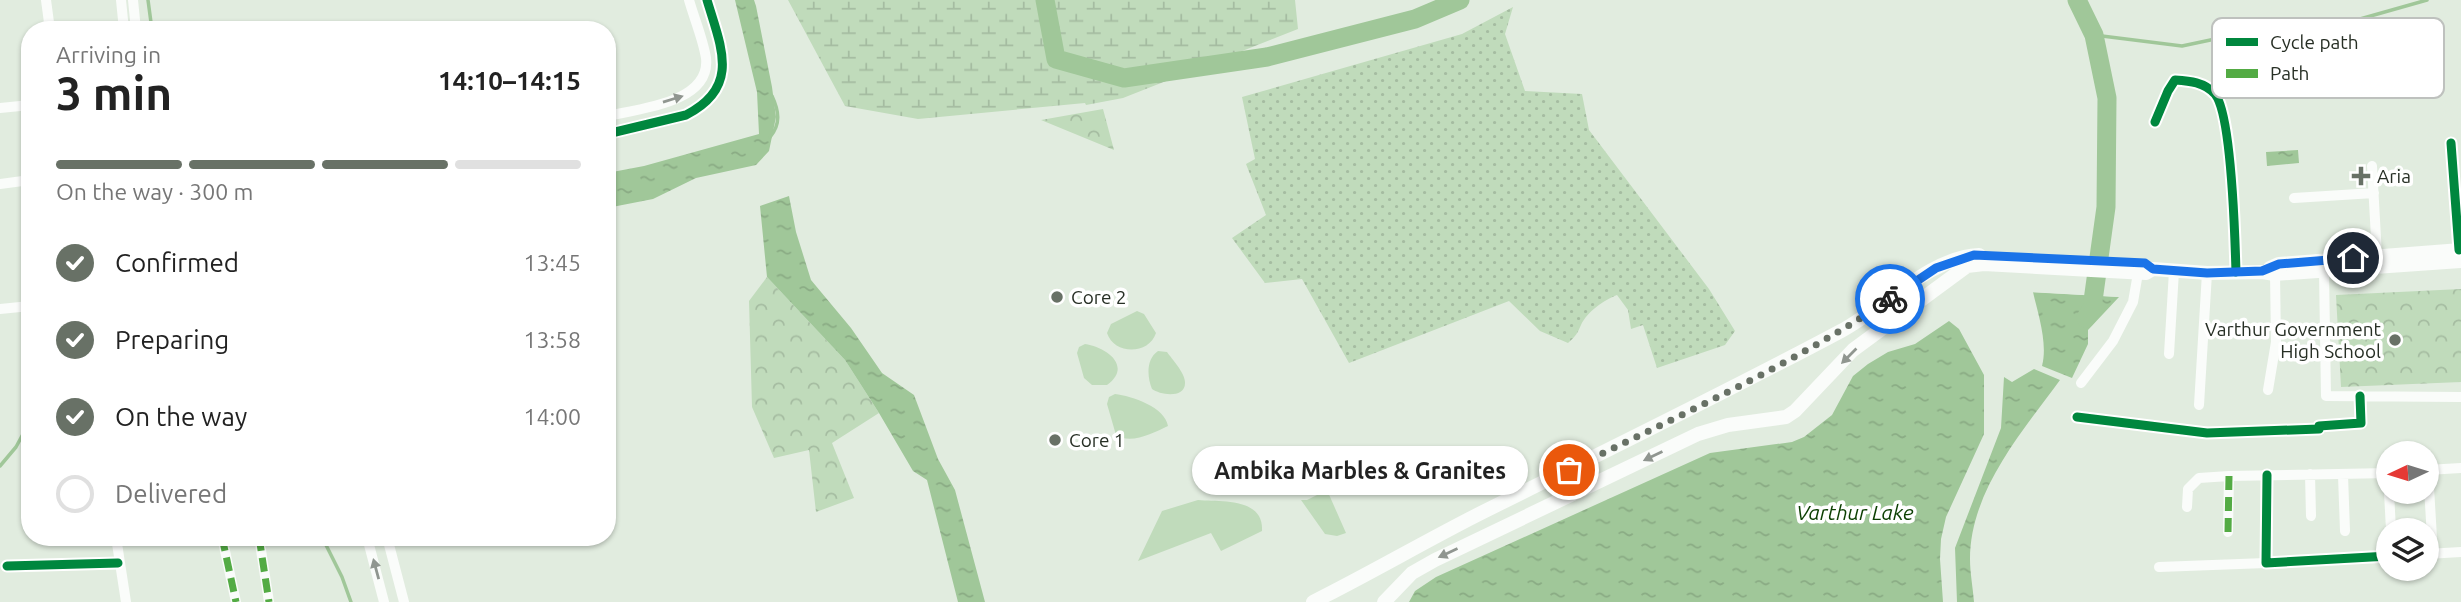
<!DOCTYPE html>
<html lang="en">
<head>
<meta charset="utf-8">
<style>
  :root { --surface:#fff; --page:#f6f6f6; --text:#222; --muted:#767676; --line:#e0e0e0; --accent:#687166 }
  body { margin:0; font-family:Ubuntu,sans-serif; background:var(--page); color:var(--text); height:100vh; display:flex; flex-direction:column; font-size:26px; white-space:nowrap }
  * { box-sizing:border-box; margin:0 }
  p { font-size:23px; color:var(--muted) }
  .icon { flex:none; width:38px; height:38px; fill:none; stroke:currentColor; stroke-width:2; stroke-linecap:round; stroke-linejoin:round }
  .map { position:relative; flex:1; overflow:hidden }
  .panel { position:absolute; left:21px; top:21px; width:595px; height:525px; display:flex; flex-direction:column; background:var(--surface); border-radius:28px; box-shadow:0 2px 5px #0004 }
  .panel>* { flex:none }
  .needle { width:46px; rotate:266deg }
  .fabs { position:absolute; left:2376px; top:441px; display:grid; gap:14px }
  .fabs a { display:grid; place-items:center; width:63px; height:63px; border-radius:50%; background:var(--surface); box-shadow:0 2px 5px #0004; font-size:35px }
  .pin { position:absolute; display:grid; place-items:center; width:60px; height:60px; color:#fff; margin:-30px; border:4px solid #fff; border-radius:50%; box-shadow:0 2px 7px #0007 }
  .courier { position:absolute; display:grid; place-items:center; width:70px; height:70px; margin:-35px; border:5px solid #1a73e8; border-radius:50%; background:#fff; color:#222; box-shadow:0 2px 9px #0007 }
  .bubble { position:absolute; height:49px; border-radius:24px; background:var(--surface); box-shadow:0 2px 5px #0004; font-size:23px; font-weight:600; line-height:49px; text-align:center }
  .headline em { font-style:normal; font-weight:600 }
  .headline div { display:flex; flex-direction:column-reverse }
  .headline { display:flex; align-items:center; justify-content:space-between; height:119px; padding:0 35px }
  h1 { font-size:46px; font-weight:600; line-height:52px }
  .bar { display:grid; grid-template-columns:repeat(4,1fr); gap:10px 7px; align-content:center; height:84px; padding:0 35px }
  .bar i { height:9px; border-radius:5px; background:var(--line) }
  .bar .selected { background:var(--accent) }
  .bar p { grid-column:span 4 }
  ol { padding:0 35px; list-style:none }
  li { display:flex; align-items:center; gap:21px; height:77px }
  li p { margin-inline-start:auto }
  li .icon { padding:7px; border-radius:50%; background:var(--accent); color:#fff; stroke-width:4 }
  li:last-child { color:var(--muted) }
  li i { width:38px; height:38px; border:4px solid var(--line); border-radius:50% }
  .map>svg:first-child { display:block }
  .grass { fill:url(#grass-dots) }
  .wetland { fill:url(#wetland-marsh) }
  .park { fill:url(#park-crowns) }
  .garden { fill:#c0dbbb }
  .water { fill:url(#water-ripples) }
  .pier { fill:#e1ecdf }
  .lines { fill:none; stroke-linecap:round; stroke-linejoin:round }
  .stream { stroke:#a0c799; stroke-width:3.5 }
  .river { stroke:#a0c799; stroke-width:19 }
  .minor { stroke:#fafcfa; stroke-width:10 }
  .major { stroke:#fafcfa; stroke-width:14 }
  .quiet { stroke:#53ab44; stroke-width:7; stroke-dasharray:14 7; stroke-linecap:butt }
  .cycleway-casing { stroke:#fff; stroke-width:13 }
  .cycleway { stroke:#00873e; stroke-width:9 }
  .oneway { fill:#909690 }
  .done { stroke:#687166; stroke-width:7; stroke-dasharray:0 12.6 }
  .route { stroke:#1a73e8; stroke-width:9 }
  .poi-dot { fill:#687166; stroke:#fff; stroke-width:2.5 }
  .labels { text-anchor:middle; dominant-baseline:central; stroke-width:7; stroke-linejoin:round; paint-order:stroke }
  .poi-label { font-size:19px; fill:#272f25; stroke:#fff; text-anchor:start }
  .water-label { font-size:21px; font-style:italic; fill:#0b3f01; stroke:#fff }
  .key { fill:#fff; stroke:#bec1be; stroke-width:2 }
  .key-label { font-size:19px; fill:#272f25 }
</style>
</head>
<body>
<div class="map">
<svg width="2461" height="602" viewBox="0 0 2461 602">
  <defs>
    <pattern id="grass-dots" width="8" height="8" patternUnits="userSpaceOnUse" patternTransform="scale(1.75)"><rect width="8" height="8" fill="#c0dbbb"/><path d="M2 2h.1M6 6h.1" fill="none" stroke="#a5bca1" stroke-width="1.8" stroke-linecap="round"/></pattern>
    <pattern id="wetland-marsh" width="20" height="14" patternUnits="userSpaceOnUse" patternTransform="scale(1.75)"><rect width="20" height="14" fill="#c0dbbb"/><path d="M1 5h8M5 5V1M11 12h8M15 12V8" fill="none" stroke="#a5bca1"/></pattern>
    <pattern id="park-crowns" width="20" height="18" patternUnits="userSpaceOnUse" patternTransform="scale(1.75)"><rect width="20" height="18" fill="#c0dbbb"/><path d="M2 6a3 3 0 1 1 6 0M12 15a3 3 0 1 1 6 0" fill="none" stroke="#a5bca1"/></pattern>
    <pattern id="water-ripples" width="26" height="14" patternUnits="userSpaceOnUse" patternTransform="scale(1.75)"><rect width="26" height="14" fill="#a0c799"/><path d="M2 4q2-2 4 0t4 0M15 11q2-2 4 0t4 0" fill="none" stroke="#8aab84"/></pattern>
  </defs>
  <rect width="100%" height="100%" fill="#e1ecdf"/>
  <!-- grass -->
  <path class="grass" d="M1513,7L1505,34L1525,91L1582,94L1589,130L1709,289L1735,331L1725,345L1657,368L1643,325L1631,329L1628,310L1617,295C1604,300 1587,312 1581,325C1577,334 1576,336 1568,343L1540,331L1509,301L1349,363L1302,279L1265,283L1232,238L1266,215L1246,164L1255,159L1242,97L1462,34Z"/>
  <!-- wetland -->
  <path class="wetland" d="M788,0H1295L1298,29L1123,98L1086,105L1085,103L918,119L845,106Z"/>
  <!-- park -->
  <path class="park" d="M1103,109L1114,150L1041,120Z
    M767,277L845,360L879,413L832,443L854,498L816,512L809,450L774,458L752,407L749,301Z
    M2461,289V382L2341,387L2336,295Z"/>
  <!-- garden -->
  <path class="garden" d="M1137,311L1144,314L1156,333C1149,355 1114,355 1107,333L1111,324Z
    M1085,344C1106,347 1133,366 1107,385H1092L1084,378L1077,353L1079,347Z
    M1158,351L1167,352C1172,359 1185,373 1185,382C1186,399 1160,395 1152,389C1147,377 1146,359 1158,351Z
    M1115,394C1132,396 1165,407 1168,426C1153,433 1131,445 1116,435L1107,404L1109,397Z
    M1327,490L1346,533L1337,536L1325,534L1301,500H1307Z
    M1198,500C1220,502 1264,497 1262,531L1221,551L1211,533L1138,561L1162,511Z"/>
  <!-- water -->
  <path class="water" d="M735,0H754L756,6L772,87L776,117L769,151L756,165L696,178L653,199L607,208V173L644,166L759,134L757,92Z
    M2298,150L2299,163L2267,166L2266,152Z
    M789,196L796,232L811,280L851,328L882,373L914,395L938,459L955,490L985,602H958L927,480L913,471L879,413L845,360L767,277L760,206Z
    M2033,292L2119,297L2088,330V344L2072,378L2042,366C2048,343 2038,314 2033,292Z
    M1949,321L1959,329L1984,375V434L1946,517L1941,539L1940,559L1943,602H1409L1415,591L1436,577L1710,453L1792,442L1804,437L1832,415L1853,376L1868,364L1888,352L1915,344Z
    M2034,369L2060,380C2022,432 1970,491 1970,559C1970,573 1973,588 1974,602H1957L1955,548L2001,428L2004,377L2012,382Z"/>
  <!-- pier -->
  <path class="pier" d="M2032,288L2119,293V297L2029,292Z"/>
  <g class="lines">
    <!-- stream -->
    <path class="stream" d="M148,0L152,30
      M2094,35L2182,46L2253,31L2314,32L2427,0
      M770,137C781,124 779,111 772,96
      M0,466L16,447L30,421
      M322,537L342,577L351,602"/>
    <!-- river -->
    <path class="river" d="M1045,0L1056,59L1124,78L1267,57L1415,19L1460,0
      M2077,0L2094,35L2107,98L2106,207L2092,308L2086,318"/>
    <!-- minor -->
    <path class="minor" d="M46,0L50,30
      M121,0L124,30
      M133,0L136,30
      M0,108L30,105
      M607,116C638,109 711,103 706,58C703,39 694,18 689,0
      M2155,122L2168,91L2175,80C2190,81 2204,82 2215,94C2232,115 2235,240 2236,272
      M607,134L686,115C741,87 721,47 707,0
      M2451,143L2459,250
      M2372,166L2377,256
      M0,184L30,180
      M2294,198L2374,193
      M2324,272L2326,396L2461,397
      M0,309L30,306
      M2169,354L2174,271
      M2081,383L2113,341L2133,302L2138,273
      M2268,390L2276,342L2275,274
      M2199,405L2207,273
      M2077,417L2207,433L2319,429V426L2361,423L2360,396
      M2427,470L2461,468
      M2428,470L2432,538
      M2310,474L2311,516
      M2267,475L2266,563L2389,556
      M2343,475L2345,531
      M2389,492L2391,530
      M2187,507L2188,489L2199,478L2229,476L2389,473
      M2228,532L2229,476
      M116,537L126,602
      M222,537L236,602
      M259,537L269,602
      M367,537L384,602
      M387,537L404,602
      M2427,554L2461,552
      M7,566L118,563
      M2159,567L2266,563"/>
    <!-- major -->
    <path class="major" d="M2270,268L2279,264L2461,250
      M1313,602C1369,574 1422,543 1477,515C1599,454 1721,395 1841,331C1884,308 1930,257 1979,255
      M1384,602L1412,573L1435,560L1698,434L1728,425L1786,417L1795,411L1853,350L1967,266L1984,264L2146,273L2153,269L2207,273L2262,272L2275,274L2461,261"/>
    <!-- quiet -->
    <path class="quiet" d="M2228,532L2229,476
      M222,537L236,602
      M259,537L269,602"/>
    <!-- cycleway casing -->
    <g class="cycleway-casing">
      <path id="cycleway" d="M2155,122L2168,91L2175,80C2190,81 2204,82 2215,94C2232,115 2235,240 2236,272
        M607,134L686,115C741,87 721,47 707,0
        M2451,143L2459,250
        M2077,417L2207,433L2319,429V426L2361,423L2360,396
        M2267,475L2266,563L2389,556
        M7,566L118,563"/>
    </g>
    <!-- cycleway -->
    <use href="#cycleway" class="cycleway"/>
  </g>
  <!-- one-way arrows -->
  <defs><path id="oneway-solid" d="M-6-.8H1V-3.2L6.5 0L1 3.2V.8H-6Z" transform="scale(1.75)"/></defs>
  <g class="oneway">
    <use href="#oneway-solid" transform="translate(673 99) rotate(-17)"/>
    <use href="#oneway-solid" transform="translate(1849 356) rotate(135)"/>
    <use href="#oneway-solid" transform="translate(1653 456) rotate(154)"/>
    <use href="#oneway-solid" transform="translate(1448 553) rotate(155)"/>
    <use href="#oneway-solid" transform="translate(376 569) rotate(-105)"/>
  </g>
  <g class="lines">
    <!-- done -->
    <path class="done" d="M1569,470C1677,416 1789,367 1890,299"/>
    <!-- route -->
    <path class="route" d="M1890,299L1936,268L1974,255L2145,263L2153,269L2207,273L2262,271L2279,264L2353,258"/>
  </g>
  <!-- markers -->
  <g class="poi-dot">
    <path d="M2357.5 165.5h7v7h7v7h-7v7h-7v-7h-7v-7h7z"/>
    <circle cx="1057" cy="297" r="7"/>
    <circle cx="2395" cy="340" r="7"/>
    <circle cx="1055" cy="440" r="7"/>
  </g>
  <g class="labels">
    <!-- poi labels -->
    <g class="poi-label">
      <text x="2377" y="176">Aria</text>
      <text x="1071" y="297">Core 2</text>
      <text x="2381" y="329" text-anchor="end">Varthur Government<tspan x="2381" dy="22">High School</tspan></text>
      <text x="1069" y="440">Core 1</text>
    </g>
    <!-- water labels -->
    <g class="water-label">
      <text x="1855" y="512">Varthur Lake</text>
    </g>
  </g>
  <!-- legend -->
  <rect x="2212" y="18" width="232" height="80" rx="10" class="key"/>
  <rect x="2226" y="38" width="32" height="8" fill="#00873e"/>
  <rect x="2226" y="69" width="32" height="9" fill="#53ab44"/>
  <g class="key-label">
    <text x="2270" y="49">Cycle path</text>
    <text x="2270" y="80">Path</text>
  </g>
</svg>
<div class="fabs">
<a><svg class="needle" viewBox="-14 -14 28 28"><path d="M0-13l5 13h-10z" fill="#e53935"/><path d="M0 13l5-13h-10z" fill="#767676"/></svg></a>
<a><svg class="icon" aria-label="layers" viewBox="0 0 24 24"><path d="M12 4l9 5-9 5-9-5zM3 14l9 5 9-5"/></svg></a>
</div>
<div class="pin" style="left:1569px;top:470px;background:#ea580c"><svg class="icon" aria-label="bag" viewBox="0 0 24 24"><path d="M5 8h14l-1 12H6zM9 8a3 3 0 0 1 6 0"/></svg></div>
<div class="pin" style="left:2353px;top:258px;background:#1f2937"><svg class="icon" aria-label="home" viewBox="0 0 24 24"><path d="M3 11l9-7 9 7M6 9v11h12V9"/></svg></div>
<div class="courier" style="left:1890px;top:299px"><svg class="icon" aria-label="bike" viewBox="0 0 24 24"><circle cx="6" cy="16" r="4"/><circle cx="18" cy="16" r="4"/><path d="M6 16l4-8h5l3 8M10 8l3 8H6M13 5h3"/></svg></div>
<div class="bubble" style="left:1192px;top:446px;width:336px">Ambika Marbles &amp; Granites</div>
<section class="panel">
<div class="headline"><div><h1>3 min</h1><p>Arriving in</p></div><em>14:10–14:15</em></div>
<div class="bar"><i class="selected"></i><i class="selected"></i><i class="selected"></i><i></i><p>On the way · 300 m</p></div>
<ol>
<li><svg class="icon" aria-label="check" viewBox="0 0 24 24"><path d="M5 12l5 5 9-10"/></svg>Confirmed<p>13:45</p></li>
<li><svg class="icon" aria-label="check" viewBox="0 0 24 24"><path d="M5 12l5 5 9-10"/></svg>Preparing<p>13:58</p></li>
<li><svg class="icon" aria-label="check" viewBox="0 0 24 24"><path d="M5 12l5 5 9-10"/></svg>On the way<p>14:00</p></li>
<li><i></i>Delivered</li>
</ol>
</section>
</div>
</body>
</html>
